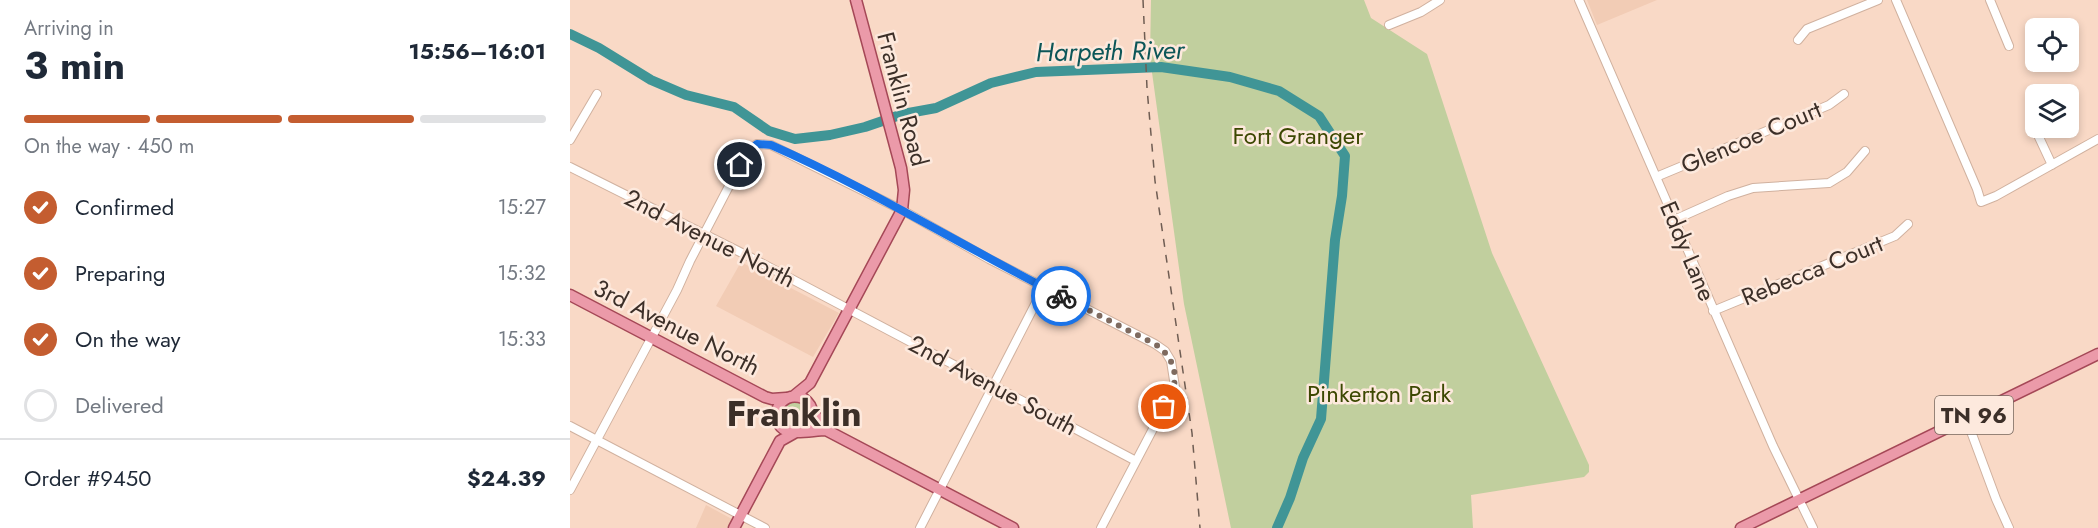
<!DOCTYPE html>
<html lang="en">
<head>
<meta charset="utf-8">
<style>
  :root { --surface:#fff; --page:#f2f2f3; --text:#1f2937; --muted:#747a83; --line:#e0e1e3; --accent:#c45d30 }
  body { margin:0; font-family:Jost,sans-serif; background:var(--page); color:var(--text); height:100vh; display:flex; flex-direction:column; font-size:22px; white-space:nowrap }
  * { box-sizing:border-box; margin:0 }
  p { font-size:20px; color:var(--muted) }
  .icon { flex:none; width:33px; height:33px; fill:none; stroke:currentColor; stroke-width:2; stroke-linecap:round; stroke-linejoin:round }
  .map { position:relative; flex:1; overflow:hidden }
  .details { display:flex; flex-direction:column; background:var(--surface); width:570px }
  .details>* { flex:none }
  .fabs { position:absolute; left:1455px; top:18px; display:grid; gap:12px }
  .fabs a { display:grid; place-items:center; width:54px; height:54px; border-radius:9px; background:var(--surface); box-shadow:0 3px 9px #0003; font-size:30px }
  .pin { position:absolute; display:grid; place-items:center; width:51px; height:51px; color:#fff; margin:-26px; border:3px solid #fff; border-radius:50%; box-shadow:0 2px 6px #0007 }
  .courier { position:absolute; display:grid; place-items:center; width:60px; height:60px; margin:-30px; border:4px solid #1a73e8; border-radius:50%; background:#fff; color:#222; box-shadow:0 2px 8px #0007 }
  .head em { font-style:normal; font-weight:700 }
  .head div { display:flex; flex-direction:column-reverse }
  .head { display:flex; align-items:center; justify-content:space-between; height:102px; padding:0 24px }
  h1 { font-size:39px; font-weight:700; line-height:45px }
  .bar { display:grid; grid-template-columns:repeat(4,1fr); gap:9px 6px; align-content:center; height:72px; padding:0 24px }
  .bar i { height:8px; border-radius:4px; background:var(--line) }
  .bar .active { background:var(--accent) }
  .bar p { grid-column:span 4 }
  .line { display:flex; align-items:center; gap:15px; padding:0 24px; border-top:2px solid var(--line) }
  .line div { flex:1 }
  ol { padding:0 24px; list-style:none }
  li { display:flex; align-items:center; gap:18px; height:66px }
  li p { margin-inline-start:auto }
  li .icon { padding:6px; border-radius:50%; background:var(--accent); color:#fff; stroke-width:4 }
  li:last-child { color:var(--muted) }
  li i { width:33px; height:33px; border:3px solid var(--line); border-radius:50% }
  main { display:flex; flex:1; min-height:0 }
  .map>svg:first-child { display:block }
  .built { fill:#f2ccb5 }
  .green { fill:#c1cf9e }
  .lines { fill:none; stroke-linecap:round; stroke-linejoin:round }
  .river { stroke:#409596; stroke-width:10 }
  .minor-casing { stroke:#d0b19f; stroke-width:10 }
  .major-casing { stroke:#a54857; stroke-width:13 }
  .minor { stroke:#fff; stroke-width:8 }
  .major { stroke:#eb9aa9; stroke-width:10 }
  .rail { stroke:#6f5d53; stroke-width:1.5; stroke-dasharray:8 8; stroke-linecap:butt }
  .done { stroke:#7e6a5f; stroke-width:6; stroke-dasharray:0 10.8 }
  .route { stroke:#1a73e8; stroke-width:8 }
  .labels { text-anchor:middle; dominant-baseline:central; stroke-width:5; stroke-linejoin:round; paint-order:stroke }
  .shield { fill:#fde9dd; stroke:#76675e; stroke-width:1.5 }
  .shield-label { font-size:22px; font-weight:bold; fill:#3c2f28 }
  .street-label { font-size:24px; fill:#3c2f28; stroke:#fde9dd }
  .park-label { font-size:24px; fill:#3c4802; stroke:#fde9dd }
  .water-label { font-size:26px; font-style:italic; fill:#0c5658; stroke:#fde9dd }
  .town-label { font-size:36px; font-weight:bold; fill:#3c2f28; stroke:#fde9dd }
</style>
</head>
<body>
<main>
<section class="details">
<div class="head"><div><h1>3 min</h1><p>Arriving in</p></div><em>15:56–16:01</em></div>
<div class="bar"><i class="active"></i><i class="active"></i><i class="active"></i><i></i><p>On the way · 450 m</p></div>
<ol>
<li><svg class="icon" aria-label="check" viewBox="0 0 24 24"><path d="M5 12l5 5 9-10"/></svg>Confirmed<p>15:27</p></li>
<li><svg class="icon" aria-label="check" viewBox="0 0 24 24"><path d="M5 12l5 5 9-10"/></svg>Preparing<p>15:32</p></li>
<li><svg class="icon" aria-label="check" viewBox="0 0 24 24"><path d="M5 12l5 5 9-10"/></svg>On the way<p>15:33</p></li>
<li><i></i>Delivered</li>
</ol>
<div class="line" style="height:78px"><div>Order #9450</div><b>$24.39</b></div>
</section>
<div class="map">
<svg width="1528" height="528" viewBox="0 0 1528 528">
  <rect width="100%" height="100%" fill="#f9d9c6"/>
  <!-- built -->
  <path class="built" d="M1017,0H1087L1027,25Z
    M171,262L269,313L243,357L146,306Z
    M136,505L162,519L157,528H126Z"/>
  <!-- green -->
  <path class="green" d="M581,0H794L801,18L857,54L922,253L1019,465V472L1014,477L901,495L903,528H661L614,304L580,58Z
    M210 414a14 14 0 1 1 28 0a14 14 0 1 1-28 0Z"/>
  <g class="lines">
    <!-- river -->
    <path class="river" d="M0,34L29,48L81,80L116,95L164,107L199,131L225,139L260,135L295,127L333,114L366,108L421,83L466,72L591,67L660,77L709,91L749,116L775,156L772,196L765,240L751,419L733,458L720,498L707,528"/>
    <!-- minor casing -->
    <g class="minor-casing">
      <path id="minor" d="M1009,0L1203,446L1243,528
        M1326,0L1407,189L1411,202L1426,196L1528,139
        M1420,0L1439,46
        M819,25L851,12L870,0
        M1228,40L1237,29L1308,0
        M1460,118L1482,165
        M0,140L27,94
        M0,167L178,256L566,461
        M1086,177L1259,105L1274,94
        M1104,220L1158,196L1183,188L1259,183L1277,172L1295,151
        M1143,311L1325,236L1338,224
        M1396,418L1426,499L1439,528
        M0,426L195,528
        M0,490L107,290L120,261L170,165L178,152L187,144L201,145L332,210L419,259L585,344L595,351L601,361L605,387L531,528
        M350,528L474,287"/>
    </g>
    <!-- major casing -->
    <g class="major-casing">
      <path id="major" d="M0,295L195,397L202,399L216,398
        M224,396L240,383L332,210L334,190L331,168L286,0
        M243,412L256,430L443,528
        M230,432C245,424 247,408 233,398C209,389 196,421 217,431C226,434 246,430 256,430
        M164,528L210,441L226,432
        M1171,528L1528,354"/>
    </g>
    <!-- minor -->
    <use href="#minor" class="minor"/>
    <!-- major -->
    <use href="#major" class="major"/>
    <!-- rail -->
    <path class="rail" d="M573,0L577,88L585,181L622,433L630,528"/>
  </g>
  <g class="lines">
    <!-- done -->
    <path class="done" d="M491,296L585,344C609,361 610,384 594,407"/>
    <!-- route -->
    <path class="route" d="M170,165L178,152L187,144L201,145C301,189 394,247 491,296"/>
  </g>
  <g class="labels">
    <!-- shield labels -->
    <rect class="shield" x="1365" y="396" width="78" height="38" rx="4.5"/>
    <g class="shield-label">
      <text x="1404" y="415">TN 96</text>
    </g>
    <!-- street labels -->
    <g class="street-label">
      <text transform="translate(333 99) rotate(75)">Franklin Road</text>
      <text transform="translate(1181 137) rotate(-23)">Glencoe Court</text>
      <text transform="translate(140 238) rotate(27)">2nd Avenue North</text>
      <text transform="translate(1118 251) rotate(67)">Eddy Lane</text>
      <text transform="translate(1242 270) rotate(-22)">Rebecca Court</text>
      <text transform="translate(107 327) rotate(27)">3rd Avenue North</text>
      <text transform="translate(423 385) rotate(28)">2nd Avenue South</text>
    </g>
    <!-- park labels -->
    <g class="park-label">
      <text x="728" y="135">Fort Granger</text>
      <text x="809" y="393">Pinkerton Park</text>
    </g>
    <!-- water labels -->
    <g class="water-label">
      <text transform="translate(540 51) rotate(-1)">Harpeth River</text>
    </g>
    <!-- town labels -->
    <g class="town-label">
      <text x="224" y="413">Franklin</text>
    </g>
  </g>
</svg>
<div class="fabs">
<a><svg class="icon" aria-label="locate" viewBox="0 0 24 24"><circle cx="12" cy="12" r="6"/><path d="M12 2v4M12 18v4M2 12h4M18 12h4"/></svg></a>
<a><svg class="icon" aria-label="layers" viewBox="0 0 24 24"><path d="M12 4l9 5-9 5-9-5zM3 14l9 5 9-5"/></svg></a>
</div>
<div class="pin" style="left:594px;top:407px;background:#ea580c"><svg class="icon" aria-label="bag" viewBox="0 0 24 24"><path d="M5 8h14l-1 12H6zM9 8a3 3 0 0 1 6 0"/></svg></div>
<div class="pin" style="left:170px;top:165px;background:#1f2937"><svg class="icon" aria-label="home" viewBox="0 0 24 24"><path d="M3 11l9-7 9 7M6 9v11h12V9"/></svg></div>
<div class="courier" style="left:491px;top:296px"><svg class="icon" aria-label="bike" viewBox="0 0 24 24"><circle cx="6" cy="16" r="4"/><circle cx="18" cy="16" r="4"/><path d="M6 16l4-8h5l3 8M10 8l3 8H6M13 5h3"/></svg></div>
</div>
</main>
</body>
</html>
